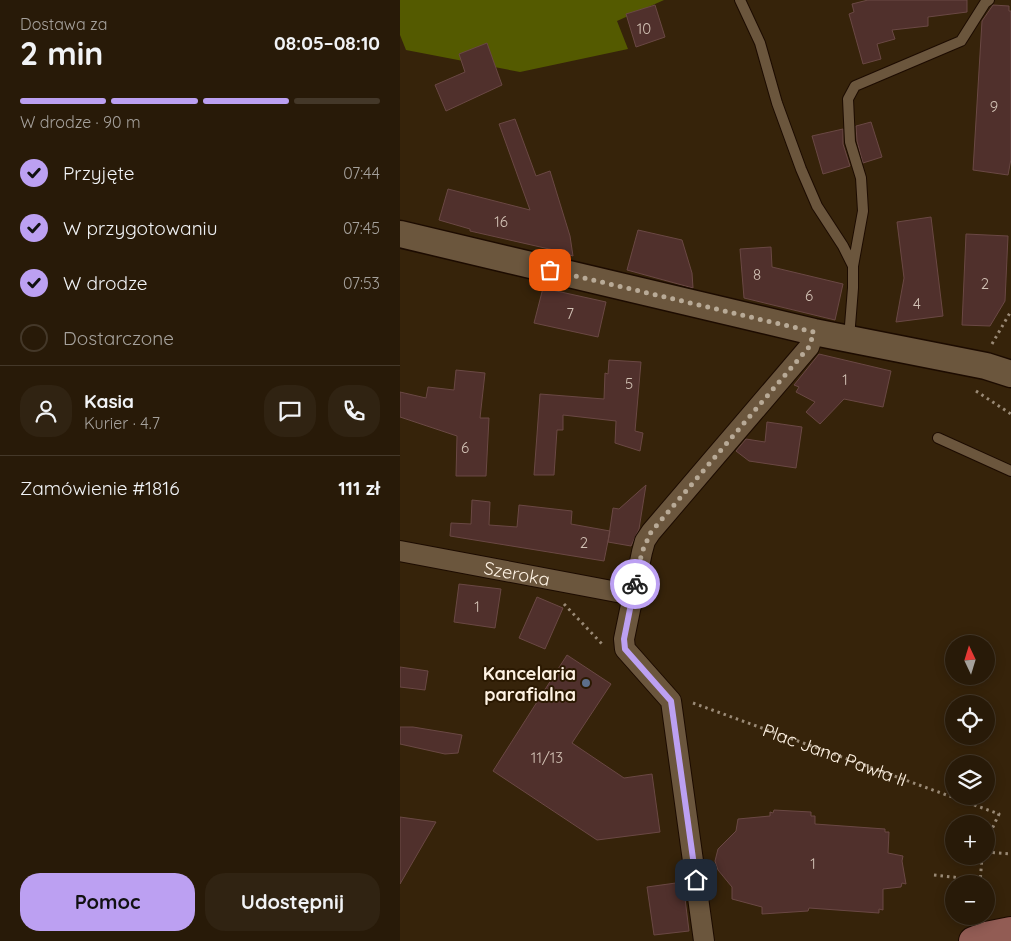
<!DOCTYPE html>
<html lang="pl">
<head>
<meta charset="utf-8">
<style>
  :root { --surface:#281a08; --page:#302312; --text:#f1f3f6; --muted:#a5a19c; --line:#443829; --accent:#bca0f2 }
  body { margin:0; font-family:Quicksand,sans-serif; background:var(--page); color:var(--text); height:100vh; display:flex; flex-direction:column; font-size:19px; white-space:nowrap }
  * { box-sizing:border-box; margin:0 }
  p { font-size:16px; color:var(--muted) }
  .icon { flex:none; width:28px; height:28px; fill:none; stroke:currentColor; stroke-width:2; stroke-linecap:round; stroke-linejoin:round }
  .map { position:relative; flex:1; overflow:hidden }
  .panel { display:flex; flex-direction:column; background:var(--surface); width:400px }
  .panel>* { flex:none }
  .needle { width:32px; rotate:356deg }
  .buttons { position:absolute; left:545px; top:635px; display:grid; gap:10px }
  .buttons a { display:grid; place-items:center; width:50px; height:50px; border-radius:50%; background:var(--surface); box-shadow:0 2px 12px #0003,0 0 0 1px var(--line); font-size:25px }
  .pin { position:absolute; display:grid; place-items:center; width:42px; height:42px; color:#fff; margin:-21px; border-radius:10px; box-shadow:0 2px 8px #0006 }
  .courier { position:absolute; display:grid; place-items:center; width:50px; height:50px; margin:-25px; border:4px solid #bca0f2; border-radius:50%; background:#fff; color:#222; box-shadow:0 1px 6px #0007 }
  .overview em { font-style:normal; font-weight:700 }
  .overview div { display:flex; flex-direction:column-reverse }
  .overview { display:flex; align-items:center; justify-content:space-between; height:85px; padding:0 20px }
  h1 { font-size:32px; font-weight:700; line-height:38px }
  .bar { display:grid; grid-template-columns:repeat(4,1fr); gap:8px 5px; align-content:center; height:60px; padding:0 20px }
  .bar i { height:6px; border-radius:4px; background:var(--line) }
  .bar .on { background:var(--accent) }
  .bar p { grid-column:span 4 }
  .line { display:flex; align-items:center; gap:12px; padding:0 20px; border-top:1px solid var(--line) }
  .line div { flex:1 }
  .round { display:grid; place-items:center; flex:none; width:52px; height:52px; border-radius:20px; background:var(--page) }
  ol { padding:0 20px; list-style:none }
  li { display:flex; align-items:center; gap:15px; height:55px }
  li p { margin-inline-start:auto }
  li .icon { padding:5px; border-radius:50%; background:var(--accent); color:#111; stroke-width:4 }
  li:last-child { color:var(--muted) }
  li i { width:28px; height:28px; border:2px solid var(--line); border-radius:50% }
  .primary-button { display:flex; gap:10px; margin-top:auto; padding:10px 20px }
  .primary-button a { flex:1; height:58px; border-radius:20px; background:var(--accent); color:#111; font-size:20px; font-weight:700; line-height:58px; text-align:center }
  .primary-button a+a { background:var(--page); color:var(--text) }
  main { display:flex; flex:1; min-height:0 }
  .map>svg:first-child { display:block }
  .forest { fill:#545a00 }
  .building { fill:#50302c; stroke:#6a4844 }
  .lines { fill:none; stroke-linecap:round; stroke-linejoin:round }
  .service-casing { stroke:#1c0b00; stroke-width:12 }
  .minor-casing { stroke:#1c0b00; stroke-width:22 }
  .tertiary-casing { stroke:#1c0b00; stroke-width:29 }
  .secondary-casing { stroke:#1c0b00; stroke-width:30 }
  .path { stroke:#9a8a76; stroke-width:3; stroke-dasharray:2.5 4; stroke-linecap:butt }
  .service { stroke:#6b563d; stroke-width:10 }
  .minor { stroke:#6b563d; stroke-width:20 }
  .tertiary { stroke:#6b563d; stroke-width:26 }
  .secondary { stroke:#925c54; stroke-width:28 }
  .done { stroke:#b8aa97; stroke-width:5; stroke-dasharray:0 9 }
  .route { stroke:#bca0f2; stroke-width:6 }
  .service-dot { fill:#5c6f8a; stroke:#2b1902; stroke-width:2 }
  .labels { text-anchor:middle; dominant-baseline:central; stroke-width:4; stroke-linejoin:round; paint-order:stroke }
  .number-label { font-size:15px; fill:#d2c2b5 }
  .street-label { font-size:18px; fill:#fef2e3; stroke:#2b1902 }
  .poi-label { font-size:18px; font-weight:bold; fill:#fef2e3; stroke:#2b1902; text-anchor:end }
</style>
</head>
<body>
<main>
<section class="panel">
<div class="overview"><div><h1>2 min</h1><p>Dostawa za</p></div><em>08:05–08:10</em></div>
<div class="bar"><i class="on"></i><i class="on"></i><i class="on"></i><i></i><p>W drodze · 90 m</p></div>
<ol>
<li><svg class="icon" aria-label="check" viewBox="0 0 24 24"><path d="M5 12l5 5 9-10"/></svg>Przyjęte<p>07:44</p></li>
<li><svg class="icon" aria-label="check" viewBox="0 0 24 24"><path d="M5 12l5 5 9-10"/></svg>W przygotowaniu<p>07:45</p></li>
<li><svg class="icon" aria-label="check" viewBox="0 0 24 24"><path d="M5 12l5 5 9-10"/></svg>W drodze<p>07:53</p></li>
<li><i></i>Dostarczone</li>
</ol>
<div class="line" style="height:90px"><a class="round"><svg class="icon" aria-label="person" viewBox="0 0 24 24"><circle cx="12" cy="8" r="4"/><path d="M4 21q1-7 8-7t8 7"/></svg></a><div><b>Kasia</b><p>Kurier · 4.7</p></div><a class="round"><svg class="icon" aria-label="chat" viewBox="0 0 24 24"><path d="M4 5h16v11H9l-5 4z"/></svg></a><a class="round"><svg class="icon" aria-label="phone" viewBox="0 0 24 24"><path d="M5 4h4l2 5-3 2q2 4 5 5l2-3 5 2v4C11 20 4 13 5 4z"/></svg></a></div>
<div class="line" style="height:65px"><div>Zamówienie #1816</div><b>111 zł</b></div>
<div class="primary-button"><a>Pomoc</a><a>Udostępnij</a></div>
</section>
<div class="map">
<svg width="611" height="941" viewBox="0 0 611 941">
  <rect width="100%" height="100%" fill="#36230a"/>
  <!-- forest -->
  <path class="forest" d="M0,0H264L217,21L228,49L120,72L6,50L0,35Z"/>
  <!-- building -->
  <path class="building" d="M468,0H567V12L528,17V26L492,30L495,39L477,44L481,59L463,64L449,14L454,12L452,4Z
    M255,5L265,37L236,47L226,14Z
    M593,5L609,6V11H611V159L608,175L573,170L582,21Z
    M87,43L102,85L46,111L35,85L65,72L59,54Z
    M115,119L136,176L150,171L170,236L173,256L158,251L70,231V229L39,220L48,189L130,210L99,124Z
    M471,122L482,157L463,163L457,141L456,126Z
    M443,129V144L450,166L423,174L412,136Z
    M531,217L543,316L496,322L504,278L497,222Z
    M238,230L282,240L292,273L293,288L227,270Z
    M566,234L608,236L605,301L590,326L562,325Z
    M371,247L372,267L443,284L435,320L344,298L340,249Z
    M143,288L206,302L198,337L134,323Z
    M419,354L491,371L483,407L444,399L420,424L406,412L415,402L396,392L399,387L394,385Z
    M209,360L241,362L235,431L243,433L240,451L215,443L216,421L163,415V430H157L154,475H134L140,394L204,399L205,373L208,374Z
    M56,370L85,373L80,418H89L86,476H56L57,436L0,417V392L26,398L28,387L54,390Z
    M367,422L402,427L396,468L349,461L336,451L346,439L365,442Z
    M246,485L239,529L231,546L208,542L213,508L219,509Z
    M72,500L90,502L89,525L117,527L119,505L172,511L171,524L210,531L204,561L50,536L51,523L71,524Z
    M59,584L101,589L95,628L54,622Z
    M137,597L163,608L145,649L119,638Z
    M167,655L211,684L172,743L224,778L252,774L260,832L197,840L93,771Z
    M0,667L28,671L25,690L0,687Z
    M0,727H13L62,735L58,753L45,754L0,744Z
    M374,810L411,812V816H415V824L485,829V832H489L488,853L503,856L502,861L506,884L502,883L501,887L483,889V910L479,909V913L409,908L408,911L362,914V907L332,899V887L318,870L315,861L318,849L336,831L338,819L370,816V812L373,813Z
    M0,817L36,822L0,884Z
    M283,882L289,931L254,935L247,887Z"/>
  <g class="lines">
    <!-- service casing -->
    <g class="service-casing">
      <path id="service" d="M340,0L360,43L377,103L401,169L417,206L443,246L453,266V288L449,338
        M453,266L463,211L461,178L450,142L448,99L455,86L561,41L585,3L589,0
        M538,438L611,471"/>
    </g>
    <!-- minor casing -->
    <g class="minor-casing">
      <g id="minor">
        <path id="s2" d="M0,551L233,595"/>
        <path d="M304,941L271,701L225,649L224,639L242,552L245,541L251,532L409,347L414,332"/>
      </g>
    </g>
    <!-- tertiary casing -->
    <g class="tertiary-casing">
      <path id="tertiary" d="M0,234L414,332L586,366L611,374"/>
    </g>
    <!-- secondary casing -->
    <g class="secondary-casing">
      <path id="secondary" d="M573,941L586,936L611,931"/>
    </g>
    <!-- path -->
    <g class="path">
      <path d="M592,344L611,311"/>
      <path d="M576,391L611,414"/>
      <path d="M164,604L203,645"/>
      <path id="s1" d="M293,703L599,814L586,842"/>
      <path d="M586,852L611,854"/>
      <path d="M534,875L580,880"/>
      <path d="M580,884L582,856"/>
    </g>
    <!-- service -->
    <use href="#service" class="service"/>
    <!-- minor -->
    <use href="#minor" class="minor"/>
    <!-- tertiary -->
    <use href="#tertiary" class="tertiary"/>
    <!-- secondary -->
    <use href="#secondary" class="secondary"/>
  </g>
  <g class="lines">
    <!-- done -->
    <path class="done" d="M150,270L414,332L409,347L251,532L242,552L235,584"/>
    <!-- route -->
    <path class="route" d="M235,584L224,639L225,649L271,701L296,880"/>
  </g>
  <!-- markers -->
  <circle class="service-dot" cx="186" cy="683" r="5"/>
  <g class="labels">
    <!-- number labels -->
    <g class="number-label">
      <text x="244" y="28">10</text>
      <text x="594" y="106">9</text>
      <text x="101" y="221">16</text>
      <text x="357" y="274">8</text>
      <text x="585" y="283">2</text>
      <text x="409" y="295">6</text>
      <text x="517" y="303">4</text>
      <text x="170" y="313">7</text>
      <text x="445" y="379">1</text>
      <text x="229" y="383">5</text>
      <text x="65" y="447">6</text>
      <text x="184" y="542">2</text>
      <text x="77" y="606">1</text>
      <text x="147" y="757">11/13</text>
      <text x="413" y="863">1</text>
    </g>
    <!-- street labels -->
    <g class="street-label">
      <text stroke="none"><textPath href="#s2" startOffset="119">Szeroka</textPath></text>
      <text stroke="none"><textPath href="#s1" startOffset="151">Plac Jana Pawła II</textPath></text>
    </g>
    <!-- poi labels -->
    <g class="poi-label">
      <text x="176" y="673">Kancelaria<tspan x="176" dy="21">parafialna</tspan></text>
    </g>
  </g>
</svg>
<div class="buttons">
<a><svg class="needle" viewBox="-14 -14 28 28"><path d="M0-13l5 13h-10z" fill="#e53935"/><path d="M0 13l5-13h-10z" fill="#a5a19c"/></svg></a>
<a><svg class="icon" aria-label="locate" viewBox="0 0 24 24"><circle cx="12" cy="12" r="6"/><path d="M12 2v4M12 18v4M2 12h4M18 12h4"/></svg></a>
<a><svg class="icon" aria-label="layers" viewBox="0 0 24 24"><path d="M12 4l9 5-9 5-9-5zM3 14l9 5 9-5"/></svg></a>
<a>+</a>
<a>−</a>
</div>
<div class="pin" style="left:150px;top:270px;background:#ea580c"><svg class="icon" aria-label="bag" viewBox="0 0 24 24"><path d="M5 8h14l-1 12H6zM9 8a3 3 0 0 1 6 0"/></svg></div>
<div class="pin" style="left:296px;top:880px;background:#1f2937"><svg class="icon" aria-label="home" viewBox="0 0 24 24"><path d="M3 11l9-7 9 7M6 9v11h12V9"/></svg></div>
<div class="courier" style="left:235px;top:584px"><svg class="icon" aria-label="bike" viewBox="0 0 24 24"><circle cx="6" cy="16" r="4"/><circle cx="18" cy="16" r="4"/><path d="M6 16l4-8h5l3 8M10 8l3 8H6M13 5h3"/></svg></div>
</div>
</main>
</body>
</html>
